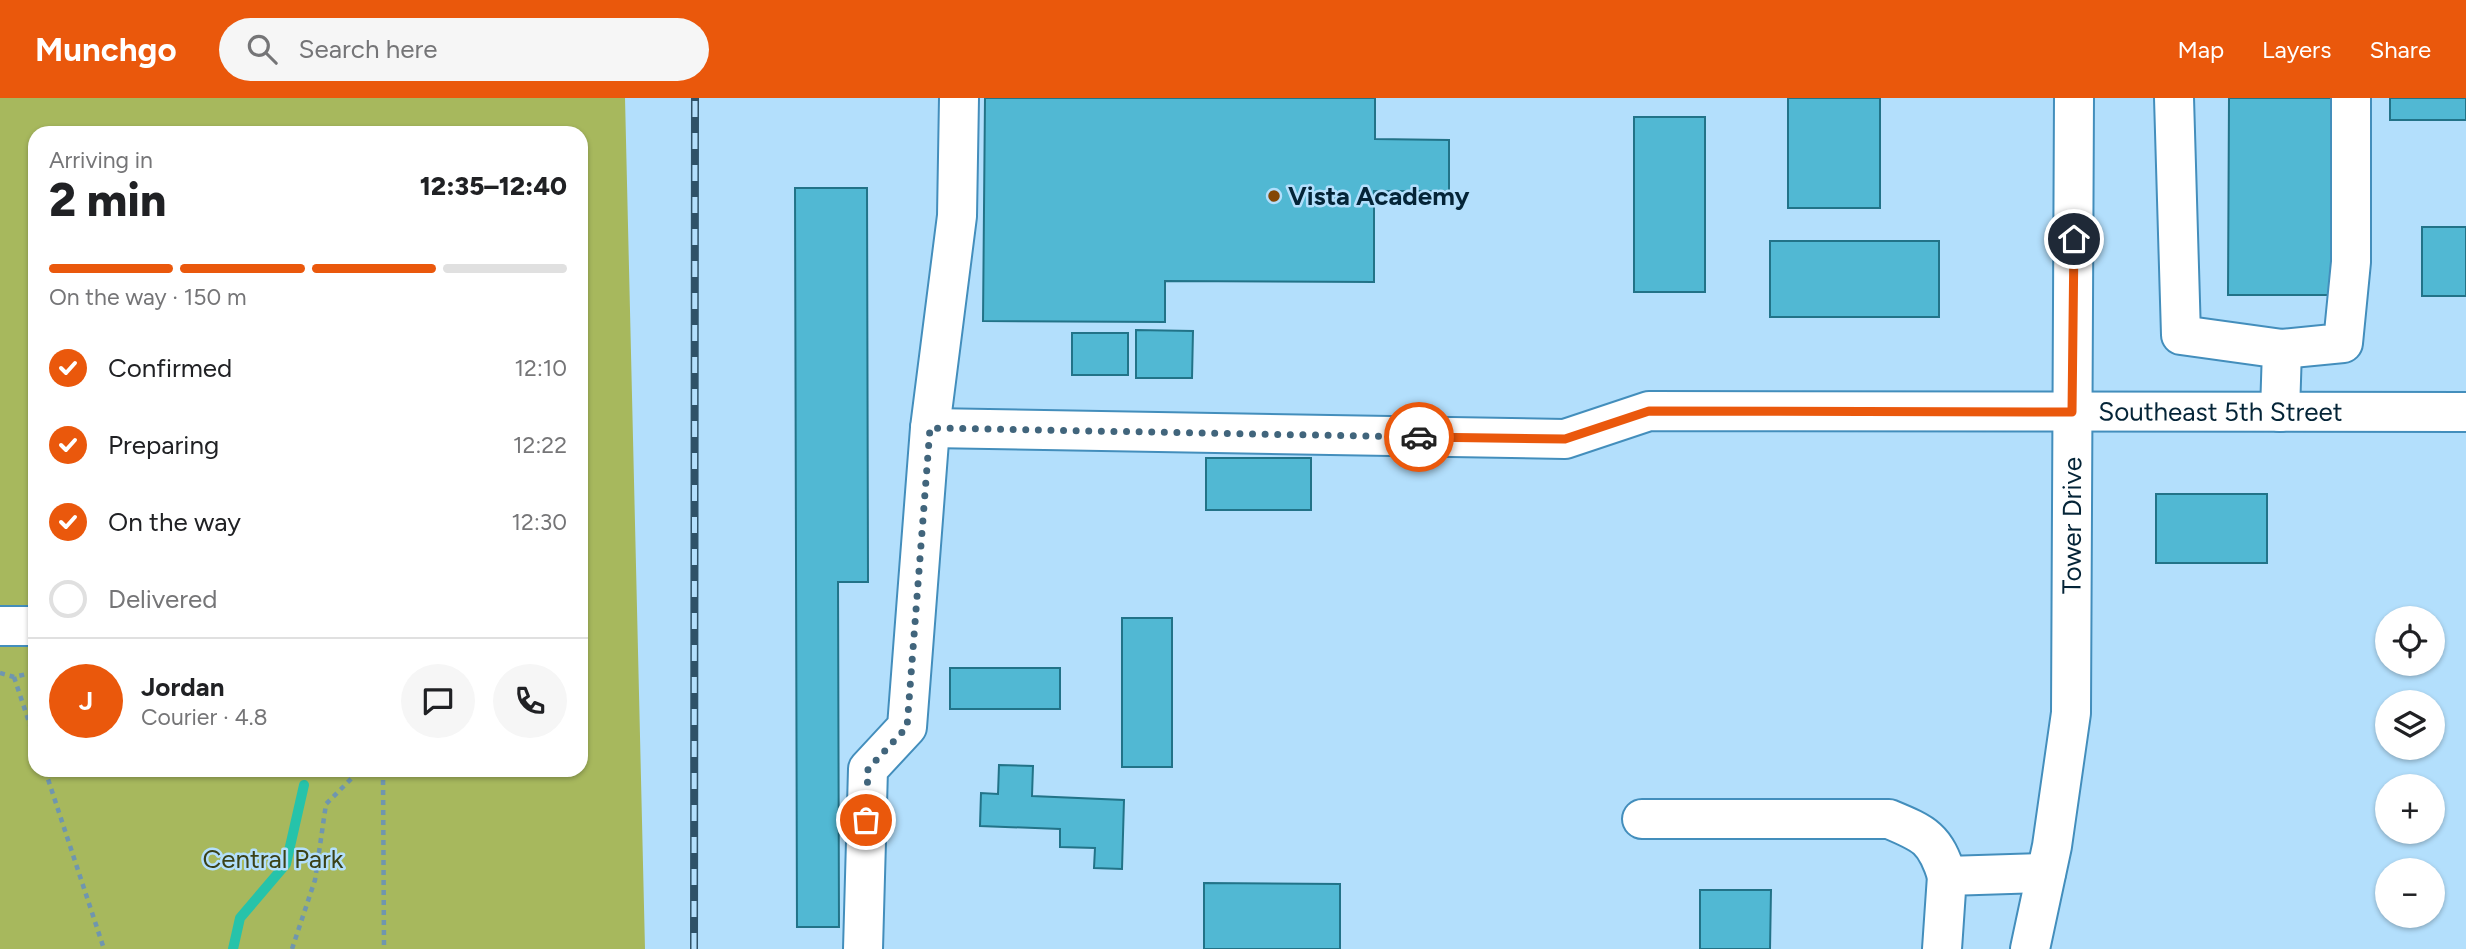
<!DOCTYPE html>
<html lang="en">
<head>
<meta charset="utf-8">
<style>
  :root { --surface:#fff; --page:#f6f6f6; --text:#202124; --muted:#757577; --line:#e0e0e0; --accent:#ea580c }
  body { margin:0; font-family:Figtree,sans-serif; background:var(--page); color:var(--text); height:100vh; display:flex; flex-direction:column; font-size:26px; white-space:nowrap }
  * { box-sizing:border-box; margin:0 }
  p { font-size:23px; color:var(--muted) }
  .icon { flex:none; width:38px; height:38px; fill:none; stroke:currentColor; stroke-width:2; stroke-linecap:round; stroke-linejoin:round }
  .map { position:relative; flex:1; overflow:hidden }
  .sheet { position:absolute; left:28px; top:28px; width:560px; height:651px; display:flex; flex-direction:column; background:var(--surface); border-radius:21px; box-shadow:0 2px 5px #0004 }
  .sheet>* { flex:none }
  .tools { position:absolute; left:2375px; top:508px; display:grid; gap:14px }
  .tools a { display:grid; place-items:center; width:70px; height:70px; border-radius:50%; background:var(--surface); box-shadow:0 2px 5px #0004; font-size:35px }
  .pin { position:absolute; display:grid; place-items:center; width:60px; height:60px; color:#fff; margin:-30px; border:4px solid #fff; border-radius:50%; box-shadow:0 2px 7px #0007 }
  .courier { position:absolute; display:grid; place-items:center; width:70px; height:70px; margin:-35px; border:5px solid #ea580c; border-radius:50%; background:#fff; color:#222; box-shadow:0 2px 9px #0007 }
  .overview em { font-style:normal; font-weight:800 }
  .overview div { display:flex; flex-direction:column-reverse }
  .overview { display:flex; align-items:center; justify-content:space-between; height:119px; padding:0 21px }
  h1 { font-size:46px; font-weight:800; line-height:52px }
  .bar { display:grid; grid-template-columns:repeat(4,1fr); gap:10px 7px; align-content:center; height:84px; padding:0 21px }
  .bar i { height:9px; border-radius:5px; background:var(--line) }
  .bar .selected { background:var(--accent) }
  .bar p { grid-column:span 4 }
  .line { display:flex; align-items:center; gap:18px; padding:0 21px; border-top:2px solid var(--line) }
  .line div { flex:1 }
  .round { display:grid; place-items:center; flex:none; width:74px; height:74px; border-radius:37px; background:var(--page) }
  ol { padding:0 21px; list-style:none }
  li { display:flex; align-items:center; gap:21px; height:77px }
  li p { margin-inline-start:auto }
  li .icon { padding:7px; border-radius:50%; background:var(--accent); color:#fff; stroke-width:4 }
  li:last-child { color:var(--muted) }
  li i { width:38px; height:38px; border:4px solid var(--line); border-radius:50% }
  header { display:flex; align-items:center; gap:42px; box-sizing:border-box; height:98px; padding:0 35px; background:var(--accent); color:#fff }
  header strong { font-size:33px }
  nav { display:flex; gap:38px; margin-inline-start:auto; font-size:24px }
  .search { width:490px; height:63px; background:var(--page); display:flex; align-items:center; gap:18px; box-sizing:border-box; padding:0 24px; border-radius:38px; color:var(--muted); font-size:26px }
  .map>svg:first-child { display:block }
  .green { fill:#a7b85d; fill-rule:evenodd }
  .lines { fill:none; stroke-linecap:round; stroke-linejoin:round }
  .stream { stroke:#26c3aa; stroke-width:10 }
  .building { fill:#51b8d3; stroke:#227388; stroke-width:2 }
  .minor-casing { stroke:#438ebc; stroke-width:42 }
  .path { stroke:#6f96af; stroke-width:4.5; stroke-dasharray:5 5; stroke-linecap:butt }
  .minor { stroke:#fff; stroke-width:38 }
  .rail-casing { stroke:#2f5268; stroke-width:8 }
  .rail { stroke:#b3dffc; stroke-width:5; stroke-dasharray:16; stroke-linecap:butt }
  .done { stroke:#41657c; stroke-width:7; stroke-dasharray:0 12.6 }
  .route { stroke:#ea580c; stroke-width:9 }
  .poi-dot { fill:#844705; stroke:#b3dffc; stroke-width:2.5 }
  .labels { text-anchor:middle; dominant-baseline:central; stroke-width:5; stroke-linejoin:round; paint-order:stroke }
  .poi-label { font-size:26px; font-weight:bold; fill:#042437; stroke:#b3dffc; text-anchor:start }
  .street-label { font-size:26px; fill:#042437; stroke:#b3dffc }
  .park-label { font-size:26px; fill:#3a4118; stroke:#b3dffc }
</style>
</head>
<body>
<header>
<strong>Munchgo</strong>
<div class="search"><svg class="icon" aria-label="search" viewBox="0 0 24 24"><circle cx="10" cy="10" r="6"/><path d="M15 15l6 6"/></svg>Search here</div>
<nav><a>Map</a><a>Layers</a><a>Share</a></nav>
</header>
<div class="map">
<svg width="2466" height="851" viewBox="0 0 2466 851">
  <rect width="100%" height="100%" fill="#b3dffc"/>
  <!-- green -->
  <path class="green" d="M0,0H625L645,851H0ZM35,35H581V672H35Z"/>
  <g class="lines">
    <!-- stream -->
    <path class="stream" d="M233,851L240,820L286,766L304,687"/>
  </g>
  <!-- building -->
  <path class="building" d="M985,0H1375V41L1449,42V93H1374V184L1165,183V224L983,223Z
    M1788,0H1880V110H1788Z
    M2229,0H2332L2331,197H2228Z
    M2390,0H2466V22H2390Z
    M1634,19H1705V194H1634Z
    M795,90H867L868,484H838L839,829H797Z
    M2422,129H2466V198H2422Z
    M1770,143H1939V219H1770Z
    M1136,232L1193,233L1192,280H1136Z
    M1072,235H1128V277H1072Z
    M1206,360H1311V412H1206Z
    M2156,396H2267V465H2156Z
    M1122,520H1172V669H1122Z
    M950,570H1060V611H950Z
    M999,667L1033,668L1032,698L1124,702L1122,771L1094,770L1095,750L1060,749V731L980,728L981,695L998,696Z
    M1204,785L1340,786V851H1204Z
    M1700,792H1771L1770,851H1700Z"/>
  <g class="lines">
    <!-- minor casing -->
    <g class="minor-casing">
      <g id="minor">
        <path d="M2174,0L2181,237L2282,251L2280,314"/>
        <path d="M2282,251L2343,245L2351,164V0"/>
        <path id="s1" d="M930,330L1565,341L1649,313L2466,314"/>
        <path d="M0,528H35"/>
        <path d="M1642,721H1889C1925,736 1935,740 1947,778"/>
        <path d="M863,851L868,671L907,629L930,330L957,118L959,0"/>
        <path d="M1942,851L1947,778L2046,775"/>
        <path id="s2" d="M2030,851L2052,748L2071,615L2074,0"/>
      </g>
    </g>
    <!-- path -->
    <path class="path" d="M0,575L14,579L35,574
      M14,579L35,642
      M45,672L104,851
      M383,672L384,851
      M292,851L315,782L326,706L360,672"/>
    <!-- minor -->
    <use href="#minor" class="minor"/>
    <!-- rail casing -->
    <g class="rail-casing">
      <path id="rail" d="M694,851L695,0"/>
    </g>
    <!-- rail -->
    <use href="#rail" class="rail"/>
  </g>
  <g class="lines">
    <!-- done -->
    <path class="done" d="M866,722L868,671L907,629L930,330L1419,339"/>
    <!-- route -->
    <path class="route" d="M1419,339L1565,341L1649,313L2072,314L2074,141"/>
  </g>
  <!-- markers -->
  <circle class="poi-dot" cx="1274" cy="98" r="7"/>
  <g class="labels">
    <!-- poi labels -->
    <g class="poi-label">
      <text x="1288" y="98">Vista Academy</text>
    </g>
    <!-- street labels -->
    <g class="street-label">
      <text stroke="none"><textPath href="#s1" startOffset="1295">Southeast 5th Street</textPath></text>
      <text stroke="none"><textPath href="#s2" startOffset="427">Tower Drive</textPath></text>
    </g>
    <!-- park labels -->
    <g class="park-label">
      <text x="273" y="761">Central Park</text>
    </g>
  </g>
</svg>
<div class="tools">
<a><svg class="icon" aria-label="locate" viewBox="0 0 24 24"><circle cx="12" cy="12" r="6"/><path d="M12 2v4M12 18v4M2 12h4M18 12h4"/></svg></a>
<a><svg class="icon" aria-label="layers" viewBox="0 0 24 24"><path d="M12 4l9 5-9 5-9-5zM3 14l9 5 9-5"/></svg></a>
<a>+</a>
<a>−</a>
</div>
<div class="pin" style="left:866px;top:722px;background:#ea580c"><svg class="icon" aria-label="bag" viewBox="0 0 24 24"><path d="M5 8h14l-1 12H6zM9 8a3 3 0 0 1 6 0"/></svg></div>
<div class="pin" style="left:2074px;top:141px;background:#1f2937"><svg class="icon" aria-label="home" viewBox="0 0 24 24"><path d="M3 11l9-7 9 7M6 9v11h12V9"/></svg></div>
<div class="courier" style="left:1419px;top:339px"><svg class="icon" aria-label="car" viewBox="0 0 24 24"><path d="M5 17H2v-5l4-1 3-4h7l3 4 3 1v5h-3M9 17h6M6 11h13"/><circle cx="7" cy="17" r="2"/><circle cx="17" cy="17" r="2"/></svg></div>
<section class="sheet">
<div class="overview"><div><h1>2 min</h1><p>Arriving in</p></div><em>12:35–12:40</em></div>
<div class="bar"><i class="selected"></i><i class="selected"></i><i class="selected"></i><i></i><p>On the way · 150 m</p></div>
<ol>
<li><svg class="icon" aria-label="check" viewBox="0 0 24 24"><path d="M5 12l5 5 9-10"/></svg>Confirmed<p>12:10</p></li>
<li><svg class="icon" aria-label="check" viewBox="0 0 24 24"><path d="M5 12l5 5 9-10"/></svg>Preparing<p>12:22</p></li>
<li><svg class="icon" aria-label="check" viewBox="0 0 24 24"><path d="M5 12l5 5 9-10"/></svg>On the way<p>12:30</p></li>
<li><i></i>Delivered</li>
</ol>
<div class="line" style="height:126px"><b class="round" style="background:var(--accent);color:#fff">J</b><div><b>Jordan</b><p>Courier · 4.8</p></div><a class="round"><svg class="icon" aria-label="chat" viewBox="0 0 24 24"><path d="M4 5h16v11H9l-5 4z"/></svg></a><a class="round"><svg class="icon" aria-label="phone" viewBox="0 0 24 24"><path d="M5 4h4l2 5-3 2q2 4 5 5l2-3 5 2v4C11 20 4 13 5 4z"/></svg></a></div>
</section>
</div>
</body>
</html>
